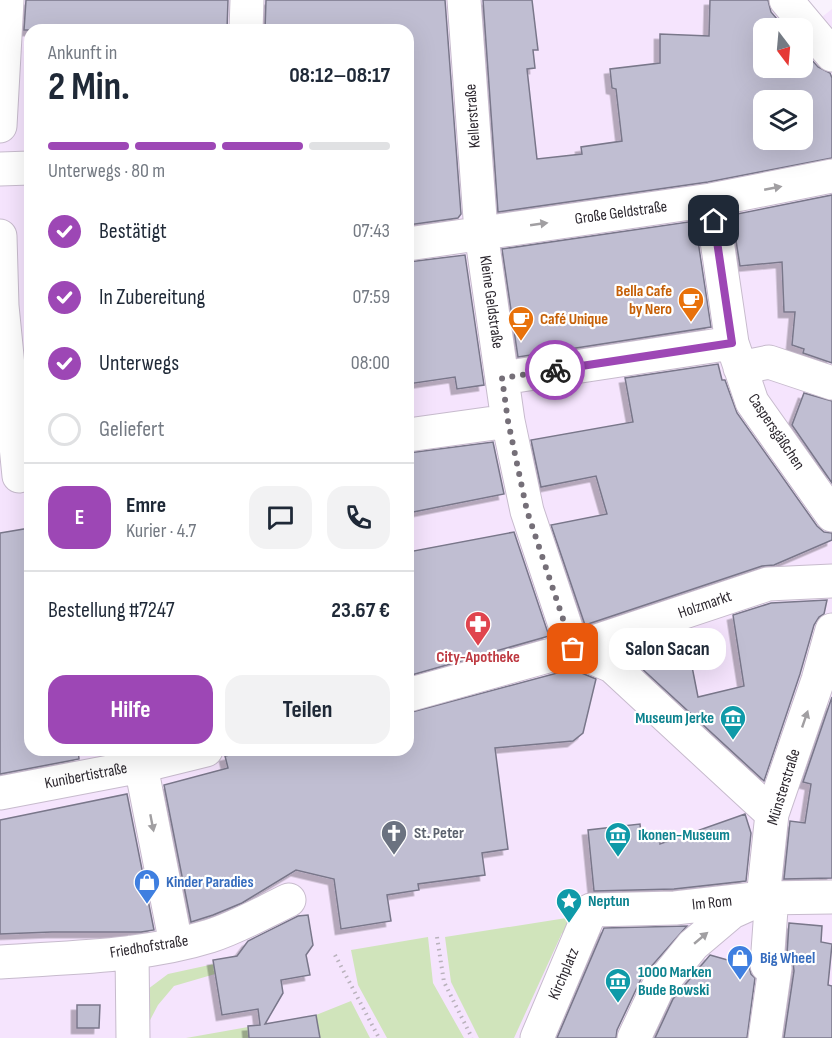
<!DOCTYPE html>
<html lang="de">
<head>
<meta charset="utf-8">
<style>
  :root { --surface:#fff; --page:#f2f2f3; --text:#1f2937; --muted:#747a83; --line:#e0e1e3; --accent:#9d47b5 }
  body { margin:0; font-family:"Sofia Sans Condensed",sans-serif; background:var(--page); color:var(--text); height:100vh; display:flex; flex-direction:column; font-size:22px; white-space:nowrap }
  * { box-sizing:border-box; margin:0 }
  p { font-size:20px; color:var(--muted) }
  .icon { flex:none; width:33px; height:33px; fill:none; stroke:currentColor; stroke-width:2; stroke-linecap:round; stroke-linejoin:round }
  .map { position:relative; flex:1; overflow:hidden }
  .panel { position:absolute; left:24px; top:24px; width:390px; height:732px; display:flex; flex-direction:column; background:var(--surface); border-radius:18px; box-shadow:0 6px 24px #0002 }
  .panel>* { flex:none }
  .needle { width:39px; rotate:164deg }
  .tools { position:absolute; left:753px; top:18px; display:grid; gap:12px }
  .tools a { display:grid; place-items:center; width:60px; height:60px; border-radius:12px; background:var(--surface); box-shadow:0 6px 24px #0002; font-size:30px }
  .pin { position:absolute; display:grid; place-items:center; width:51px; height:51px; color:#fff; margin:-26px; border-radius:12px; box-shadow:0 3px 9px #0006 }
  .courier { position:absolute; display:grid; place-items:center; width:60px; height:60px; margin:-30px; border:4px solid #9d47b5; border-radius:50%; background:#fff; color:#222; box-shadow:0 2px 8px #0007 }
  .bubble { position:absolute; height:42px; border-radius:18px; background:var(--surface); box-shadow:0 6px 24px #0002; font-size:20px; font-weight:700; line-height:42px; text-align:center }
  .head em { font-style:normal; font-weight:700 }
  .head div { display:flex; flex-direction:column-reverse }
  .head { display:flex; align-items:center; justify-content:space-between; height:102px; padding:0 24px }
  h1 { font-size:39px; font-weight:700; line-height:45px }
  .bar { display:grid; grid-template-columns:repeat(4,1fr); gap:9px 6px; align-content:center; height:72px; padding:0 24px }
  .bar i { height:8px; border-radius:4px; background:var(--line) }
  .bar .on { background:var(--accent) }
  .bar p { grid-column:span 4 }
  .line { display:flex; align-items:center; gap:15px; padding:0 24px; border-top:2px solid var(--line) }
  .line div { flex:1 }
  .round { display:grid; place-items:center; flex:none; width:63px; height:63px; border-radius:18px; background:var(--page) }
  ol { padding:0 24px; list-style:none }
  li { display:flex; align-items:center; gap:18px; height:66px }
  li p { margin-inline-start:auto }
  li .icon { padding:6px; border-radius:50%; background:var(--accent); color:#fff; stroke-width:4 }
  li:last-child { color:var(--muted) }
  li i { width:33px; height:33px; border:3px solid var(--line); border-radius:50% }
  .cta { display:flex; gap:12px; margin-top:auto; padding:12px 24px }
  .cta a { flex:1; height:69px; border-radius:18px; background:var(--accent); color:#fff; font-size:24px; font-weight:700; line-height:69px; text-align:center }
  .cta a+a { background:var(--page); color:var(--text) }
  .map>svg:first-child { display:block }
  .built { fill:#f5e4fd; fill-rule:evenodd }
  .green { fill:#d0e4bb }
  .building { fill:#c0bed2; stroke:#79778a; stroke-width:1.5; fill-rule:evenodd; filter:url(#shadow) }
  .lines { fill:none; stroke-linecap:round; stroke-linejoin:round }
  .minor-casing { stroke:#c7bbcd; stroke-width:35 }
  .path { stroke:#b9b2bc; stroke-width:4; stroke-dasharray:1.5 4.5; stroke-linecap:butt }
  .minor { stroke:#fff; stroke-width:33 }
  .oneway { fill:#a19fa2 }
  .done { stroke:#756f78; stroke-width:6; stroke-dasharray:0 10.8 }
  .route { stroke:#9d47b5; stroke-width:8 }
  .labels { text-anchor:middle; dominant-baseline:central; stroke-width:4.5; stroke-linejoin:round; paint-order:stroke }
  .street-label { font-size:16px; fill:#2e2930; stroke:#fff }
  .food-label { font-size:16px; font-weight:bold; fill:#c56008; stroke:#fff; text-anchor:end }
  .health-label { font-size:16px; font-weight:bold; fill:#be3a42; stroke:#fff }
  .culture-label { font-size:16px; font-weight:bold; fill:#0d838f; stroke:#fff; text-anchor:start }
  .worship-label { font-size:16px; font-weight:bold; fill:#5b616d; stroke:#fff; text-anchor:start }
  .shop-label { font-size:16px; font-weight:bold; fill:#366cbe; stroke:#fff; text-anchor:start }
</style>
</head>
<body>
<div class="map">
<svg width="832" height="1038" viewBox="0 0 832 1038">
  <defs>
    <filter id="shadow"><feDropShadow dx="-5.5" dy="5.5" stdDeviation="0" flood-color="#0004"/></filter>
  </defs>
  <rect width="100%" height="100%" fill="#f9f2fd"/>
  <!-- built -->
  <path class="built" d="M0,0H773L798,28H764V68H802L803,32L832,9V1038H0ZM30,30H408V750H30ZM764,100H802V140H764Z"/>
  <!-- green -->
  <path class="green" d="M579,916L572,940L562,933L514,1038H479L451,982L445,937Z
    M428,937L433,983L464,1038H387L358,985L351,950Z
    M214,964L215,974L174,986L158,1005L148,1024V989L168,974Z
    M351,1001L370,1038H320L316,1015Z
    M248,1027L250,1038H186Z"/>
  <!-- building -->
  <path class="building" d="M26,0H228L227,30H98L63,26V30H24Z
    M266,0H445L461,214L458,218L408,225V30H265Z
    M483,0H532L538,50H533L535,68L527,69L537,159L582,154L581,147L622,141L616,89L612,88L610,69L660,63V34L709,36L710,0H768L771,12L777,19L767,28H764V68H802V49L818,67L830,73L832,78V158L708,182L498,212ZM764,100H802V140H764Z
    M832,195V363L803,353L804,349L792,345L795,312H784L782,262L740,266L732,215Z
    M695,221L711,327L518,357L502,249Z
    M465,255L484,385L457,389L455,377L408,384V262Z
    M718,364L722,380H725L737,413L817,526L824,532L832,533V540L774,565L762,566L585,625L551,525L607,514L596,476L541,487L531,440L633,422L625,378Z
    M804,393L832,401V483L792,425Z
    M493,442L504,494L408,513V453Z
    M30,528V750H78L79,759L0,774V533Z
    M514,532L549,636L408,676V552Z
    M827,600L824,614L819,617L814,625L800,674L764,781L638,665L631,653L633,649L685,631L698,697L744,686L733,615L771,603Z
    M572,669L596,679L583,733L573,741L495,748L508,849L482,853L485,875L418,884L419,890L387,895L391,921L341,929L334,879L296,870L242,903L213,915L191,922L164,785L228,768L225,756L252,750H408V713Z
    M832,697V878L784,879L790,821L805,823L811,784L803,782Z
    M127,794L154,930L141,932H52L0,934V820Z
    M745,814L751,833L746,881L674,889L594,891L588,830L640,824L641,835H660V844Z
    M308,915L313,945L306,955L310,975L281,980L283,993L265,1024L316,1015L320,1038H249L248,1026L260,1025L258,1009L222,1015L213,960L237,956L248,941L298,916Z
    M789,923L822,926L821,942L832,944L828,985L832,986V1038H784L794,971L793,962L787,954Z
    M687,926L642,977L617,1030L616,1038H557L604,928Z
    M710,955L749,966L751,974L755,978L747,1038H655L673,999Z
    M77,1005H100L99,1028H77Z"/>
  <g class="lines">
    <!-- minor casing -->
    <g class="minor-casing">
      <path id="minor" d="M464,0L481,232L508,421L527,511L573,649
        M786,0L832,55
        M246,30L247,0
        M0,126L7,0
        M0,169L30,168
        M711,200L732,343L752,402L832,515
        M0,236L2,306L19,476
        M408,244L711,200L832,176
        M740,368L769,362L832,383
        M502,378L732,343
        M408,435L508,421
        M573,649L612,666L772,814
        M408,695L573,649L768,584L832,581
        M141,766L176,944
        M0,793L141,766L206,750
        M763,898L772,814L818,680L832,630
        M763,898L771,909L767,965L775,968L765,1038
        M132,952L133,1038
        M0,962C69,957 143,957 210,936C236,928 264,912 289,900
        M537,1038L591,910L675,908L763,898L832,897
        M634,1038L657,989L693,945L732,912L752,903"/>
    </g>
    <!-- path -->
    <path class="path" d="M437,937L444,982L472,1038
      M335,955L379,1038"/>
    <!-- minor -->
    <use href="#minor" class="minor"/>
  </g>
  <!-- one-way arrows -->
  <defs><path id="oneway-solid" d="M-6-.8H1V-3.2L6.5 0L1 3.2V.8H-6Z" transform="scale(1.5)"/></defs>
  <g class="oneway">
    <use href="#oneway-solid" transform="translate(773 188) rotate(-11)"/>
    <use href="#oneway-solid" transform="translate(539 224) rotate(-8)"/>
    <use href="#oneway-solid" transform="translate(805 719) rotate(-71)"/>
    <use href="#oneway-solid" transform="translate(152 823) rotate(79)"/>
    <use href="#oneway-solid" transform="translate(701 938) rotate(-40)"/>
  </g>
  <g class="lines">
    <!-- done -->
    <path class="done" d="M555,370L502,378L508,421L527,511L573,649"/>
    <!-- route -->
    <path class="route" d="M555,370L732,343L714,221"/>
  </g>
  <!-- icons -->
  <defs>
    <g id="cafe-pin" transform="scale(1.35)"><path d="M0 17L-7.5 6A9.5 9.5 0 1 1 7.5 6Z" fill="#e8710a" stroke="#fff"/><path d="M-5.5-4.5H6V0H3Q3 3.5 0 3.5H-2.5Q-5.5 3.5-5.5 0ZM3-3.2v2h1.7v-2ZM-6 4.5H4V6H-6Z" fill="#fff"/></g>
    <g id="pharmacy-pin" transform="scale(1.35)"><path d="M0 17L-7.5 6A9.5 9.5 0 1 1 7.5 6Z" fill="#e0444e" stroke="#fff"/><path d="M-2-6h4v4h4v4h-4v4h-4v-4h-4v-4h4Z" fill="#fff"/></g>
    <g id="museum-pin" transform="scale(1.35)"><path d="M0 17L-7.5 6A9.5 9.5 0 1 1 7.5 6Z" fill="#0f9aa8" stroke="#fff"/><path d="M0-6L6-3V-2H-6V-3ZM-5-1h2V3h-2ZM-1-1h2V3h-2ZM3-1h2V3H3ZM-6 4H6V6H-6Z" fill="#fff"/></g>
    <g id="church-pin" transform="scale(1.35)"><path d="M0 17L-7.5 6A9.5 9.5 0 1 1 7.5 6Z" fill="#6b7280" stroke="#fff"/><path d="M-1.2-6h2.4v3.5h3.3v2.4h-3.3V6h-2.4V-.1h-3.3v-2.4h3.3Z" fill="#fff"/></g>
    <g id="shop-pin" transform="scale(1.35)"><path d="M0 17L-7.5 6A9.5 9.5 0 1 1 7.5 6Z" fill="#3f7fe0" stroke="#fff"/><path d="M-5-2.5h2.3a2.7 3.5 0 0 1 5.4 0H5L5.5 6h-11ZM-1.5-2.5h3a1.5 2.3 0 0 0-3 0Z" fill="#fff"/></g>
    <g id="sight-pin" transform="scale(1.35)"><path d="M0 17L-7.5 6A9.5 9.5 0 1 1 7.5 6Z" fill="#0f9aa8" stroke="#fff"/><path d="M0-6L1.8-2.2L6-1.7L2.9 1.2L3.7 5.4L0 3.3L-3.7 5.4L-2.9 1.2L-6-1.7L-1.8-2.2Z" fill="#fff"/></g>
  </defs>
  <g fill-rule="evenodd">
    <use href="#cafe-pin" x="691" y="300"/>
    <use href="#cafe-pin" x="521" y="319"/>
    <use href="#pharmacy-pin" x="478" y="624"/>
    <use href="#museum-pin" x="733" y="718"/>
    <use href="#church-pin" x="394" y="833"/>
    <use href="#museum-pin" x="618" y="835"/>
    <use href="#shop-pin" x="147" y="882"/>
    <use href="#sight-pin" x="569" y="901"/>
    <use href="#shop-pin" x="740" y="958"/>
    <use href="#museum-pin" x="618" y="981"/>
  </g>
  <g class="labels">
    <!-- street labels -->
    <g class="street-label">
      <text transform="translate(473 116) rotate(-94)">Kellerstraße</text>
      <text transform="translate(621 213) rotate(-8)">Große Geldstraße</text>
      <text transform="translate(491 302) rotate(82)">Kleine Geldstraße</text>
      <text transform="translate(776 432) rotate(56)">Caspersgäßchen</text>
      <text transform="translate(705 605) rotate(-19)">Holzmarkt</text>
      <text transform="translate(86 776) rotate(-11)">Kunibertistraße</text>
      <text transform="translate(784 787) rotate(-73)">Münsterstraße</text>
      <text transform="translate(712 903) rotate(-6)">Im Rom</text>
      <text transform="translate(149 947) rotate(-9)">Friedhofstraße</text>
      <text transform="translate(564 974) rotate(-67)">Kirchplatz</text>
    </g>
    <!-- food labels -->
    <g class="food-label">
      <text x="672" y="291">Bella Cafe<tspan x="672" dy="18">by Nero</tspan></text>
      <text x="540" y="319" text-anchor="start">Café Unique</text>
    </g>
    <!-- health labels -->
    <g class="health-label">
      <text x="478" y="657">City-Apotheke</text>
    </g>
    <!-- culture labels -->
    <g class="culture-label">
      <text x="714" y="718" text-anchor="end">Museum Jerke</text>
      <text x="638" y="835">Ikonen-Museum</text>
      <text x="588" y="901">Neptun</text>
      <text x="638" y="972">1000 Marken<tspan x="638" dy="18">Bude Bowski</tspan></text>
    </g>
    <!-- worship labels -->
    <g class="worship-label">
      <text x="414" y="833">St. Peter</text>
    </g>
    <!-- shop labels -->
    <g class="shop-label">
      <text x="166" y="882">Kinder Paradies</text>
      <text x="760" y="958">Big Wheel</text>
    </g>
  </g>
</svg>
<div class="tools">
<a><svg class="needle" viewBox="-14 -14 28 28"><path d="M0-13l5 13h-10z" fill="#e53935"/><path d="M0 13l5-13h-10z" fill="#747a83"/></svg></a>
<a><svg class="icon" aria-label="layers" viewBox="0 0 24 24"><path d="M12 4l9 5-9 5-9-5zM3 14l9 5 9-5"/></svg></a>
</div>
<div class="pin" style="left:573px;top:649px;background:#ea580c"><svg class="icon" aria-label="bag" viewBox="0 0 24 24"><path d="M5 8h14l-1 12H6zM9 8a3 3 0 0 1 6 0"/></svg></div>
<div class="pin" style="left:714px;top:221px;background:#1f2937"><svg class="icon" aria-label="home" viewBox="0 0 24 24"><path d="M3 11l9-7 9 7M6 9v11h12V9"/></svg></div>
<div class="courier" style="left:555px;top:370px"><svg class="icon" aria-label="bike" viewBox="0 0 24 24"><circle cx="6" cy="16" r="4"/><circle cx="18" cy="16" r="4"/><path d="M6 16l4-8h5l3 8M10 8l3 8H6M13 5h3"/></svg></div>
<div class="bubble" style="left:609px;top:628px;width:117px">Salon Sacan</div>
<section class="panel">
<div class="head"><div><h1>2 Min.</h1><p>Ankunft in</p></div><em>08:12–08:17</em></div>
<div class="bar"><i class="on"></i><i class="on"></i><i class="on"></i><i></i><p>Unterwegs · 80 m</p></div>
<ol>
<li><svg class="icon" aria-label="check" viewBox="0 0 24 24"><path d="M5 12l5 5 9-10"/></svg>Bestätigt<p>07:43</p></li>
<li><svg class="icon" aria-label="check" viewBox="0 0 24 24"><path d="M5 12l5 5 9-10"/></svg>In Zubereitung<p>07:59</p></li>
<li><svg class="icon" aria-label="check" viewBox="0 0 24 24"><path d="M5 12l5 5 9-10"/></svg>Unterwegs<p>08:00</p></li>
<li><i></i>Geliefert</li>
</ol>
<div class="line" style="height:108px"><b class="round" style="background:var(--accent);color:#fff">E</b><div><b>Emre</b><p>Kurier · 4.7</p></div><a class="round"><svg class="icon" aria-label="chat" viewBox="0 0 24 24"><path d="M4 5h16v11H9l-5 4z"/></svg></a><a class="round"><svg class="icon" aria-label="phone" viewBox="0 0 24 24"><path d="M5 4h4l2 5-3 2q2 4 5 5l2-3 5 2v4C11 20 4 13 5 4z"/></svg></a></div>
<div class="line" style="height:78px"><div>Bestellung #7247</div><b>23.67 €</b></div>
<div class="cta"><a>Hilfe</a><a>Teilen</a></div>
</section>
</div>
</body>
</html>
